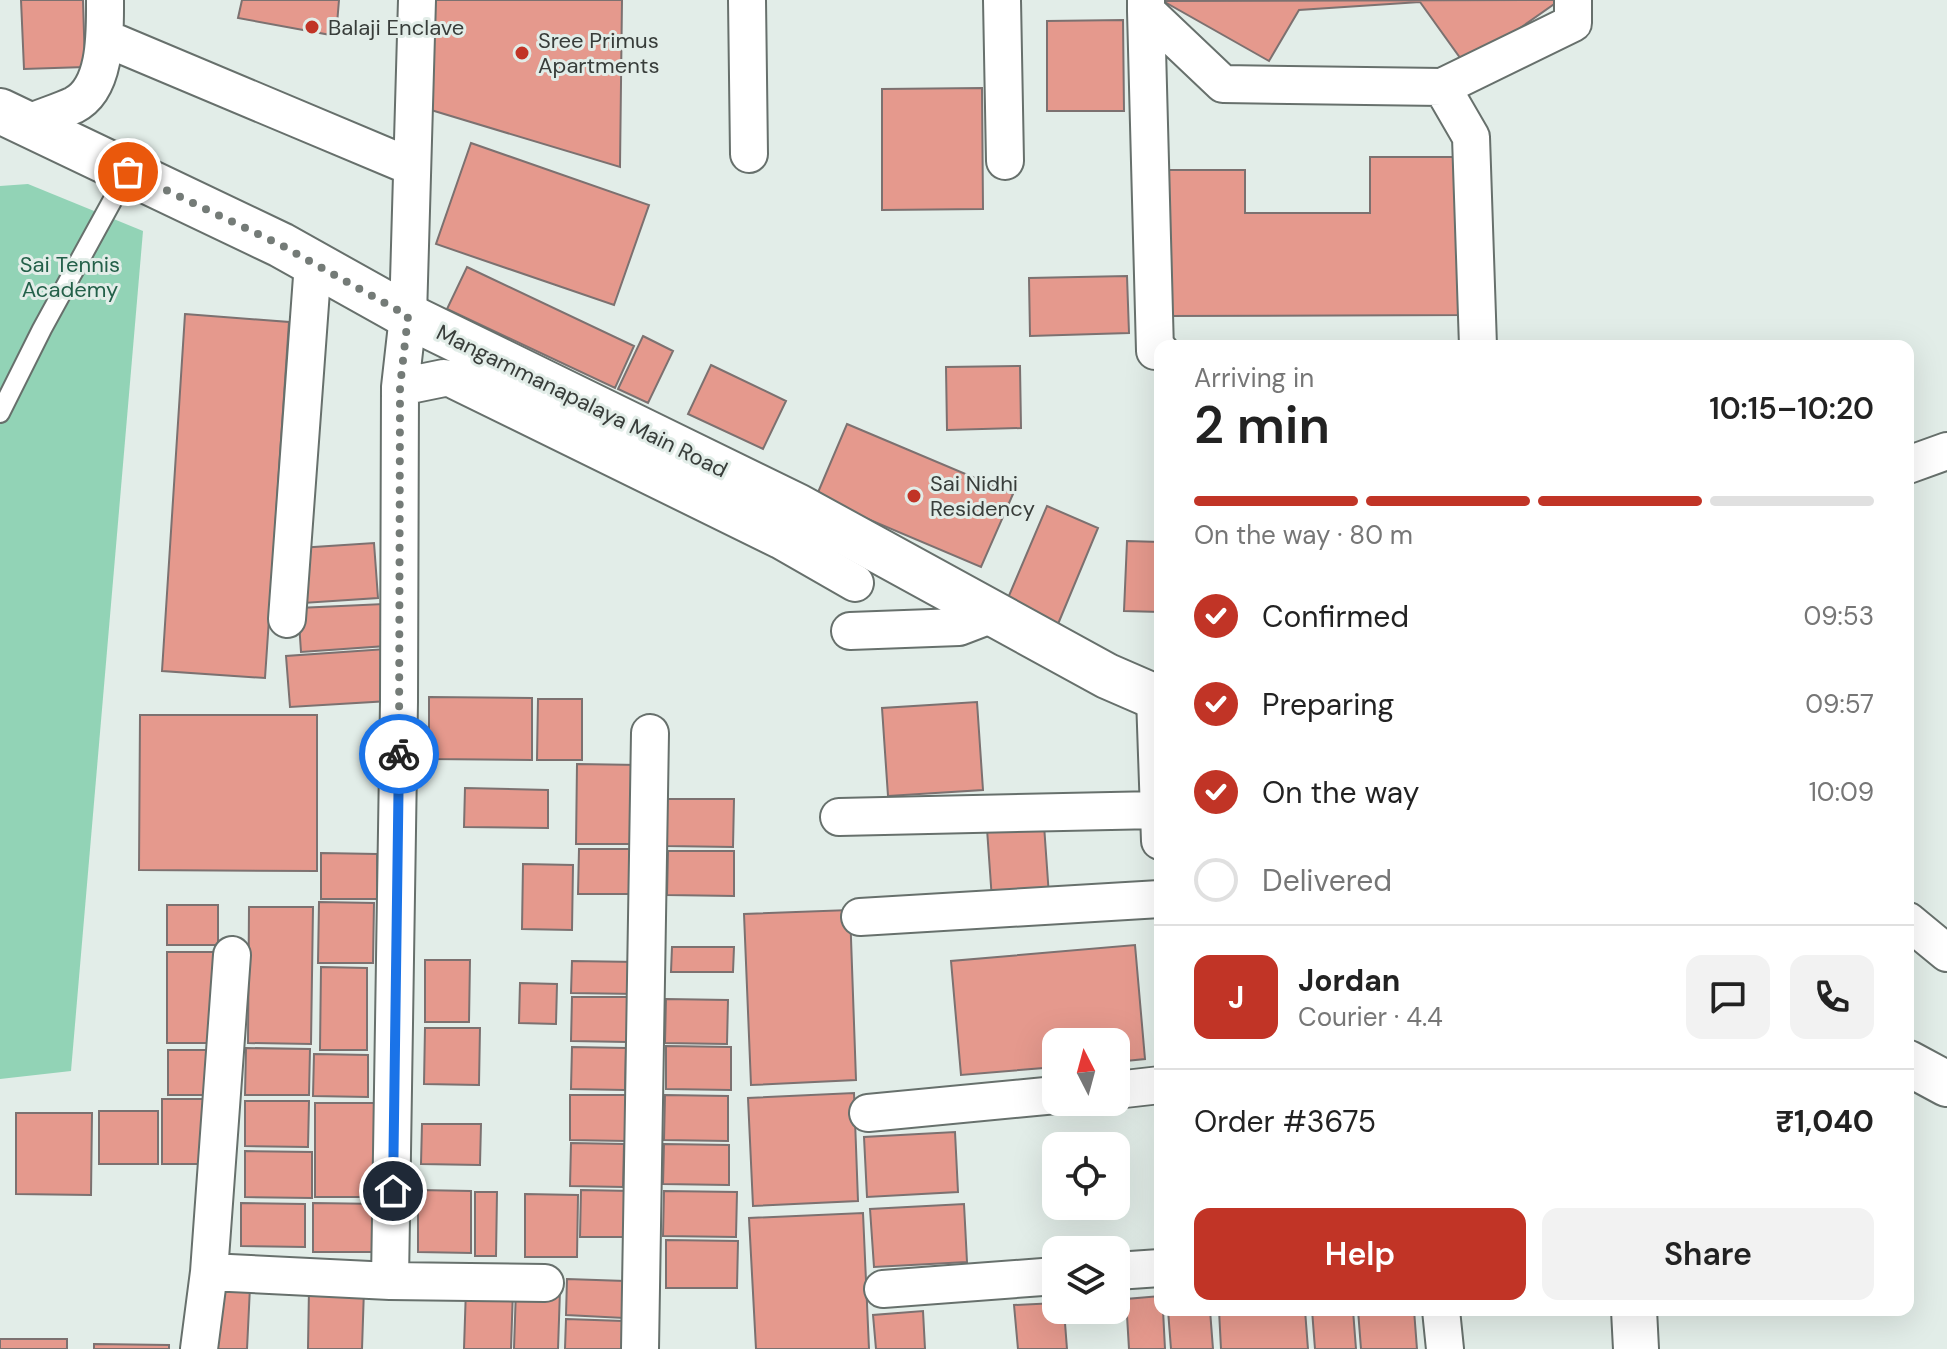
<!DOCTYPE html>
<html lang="en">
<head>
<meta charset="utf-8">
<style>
  :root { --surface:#fff; --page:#f2f2f2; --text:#222; --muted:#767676; --line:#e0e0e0; --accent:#c13426 }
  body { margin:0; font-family:"DM Sans",sans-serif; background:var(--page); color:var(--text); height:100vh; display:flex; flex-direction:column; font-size:30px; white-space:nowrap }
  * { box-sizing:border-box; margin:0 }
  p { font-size:26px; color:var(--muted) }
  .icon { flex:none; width:44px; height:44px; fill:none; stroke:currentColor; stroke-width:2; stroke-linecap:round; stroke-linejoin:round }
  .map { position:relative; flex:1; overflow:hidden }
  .panel { position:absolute; left:1154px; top:340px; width:760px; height:976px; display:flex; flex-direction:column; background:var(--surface); border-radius:16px; box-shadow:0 8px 32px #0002 }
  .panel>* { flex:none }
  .needle { width:52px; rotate:354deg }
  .controls { position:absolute; left:1042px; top:1028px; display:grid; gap:16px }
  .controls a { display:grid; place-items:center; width:88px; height:88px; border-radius:16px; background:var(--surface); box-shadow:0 8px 32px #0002; font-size:40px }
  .pin { position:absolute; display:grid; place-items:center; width:68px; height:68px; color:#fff; margin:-34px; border:4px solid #fff; border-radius:50%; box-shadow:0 2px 8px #0007 }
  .courier { position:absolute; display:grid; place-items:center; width:80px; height:80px; margin:-40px; border:6px solid #1a73e8; border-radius:50%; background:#fff; color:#222; box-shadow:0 2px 10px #0007 }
  .overview em { font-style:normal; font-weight:600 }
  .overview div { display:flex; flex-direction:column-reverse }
  .overview { display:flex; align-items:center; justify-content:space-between; height:136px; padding:0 40px }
  h1 { font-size:52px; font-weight:600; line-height:60px }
  .bar { display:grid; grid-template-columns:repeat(4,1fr); gap:12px 8px; align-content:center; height:96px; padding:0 40px }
  .bar i { height:10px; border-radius:6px; background:var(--line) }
  .bar .active { background:var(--accent) }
  .bar p { grid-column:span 4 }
  .line { display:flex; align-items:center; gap:20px; padding:0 40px; border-top:2px solid var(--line) }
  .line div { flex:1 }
  .round { display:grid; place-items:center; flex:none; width:84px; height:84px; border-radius:16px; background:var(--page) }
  ol { padding:0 40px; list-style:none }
  li { display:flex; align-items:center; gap:24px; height:88px }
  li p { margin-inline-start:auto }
  li .icon { padding:8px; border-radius:50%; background:var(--accent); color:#fff; stroke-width:4 }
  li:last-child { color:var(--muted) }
  li i { width:44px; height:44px; border:4px solid var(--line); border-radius:50% }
  .primary-button { display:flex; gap:16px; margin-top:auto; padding:16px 40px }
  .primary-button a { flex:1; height:92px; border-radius:16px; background:var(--accent); color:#fff; font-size:32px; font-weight:600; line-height:92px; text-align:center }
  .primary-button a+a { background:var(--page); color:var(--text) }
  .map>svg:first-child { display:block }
  .green { fill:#92d3b6 }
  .building { fill:#e5998d; stroke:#7c7170; stroke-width:2 }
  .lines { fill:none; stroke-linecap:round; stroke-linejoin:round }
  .service-casing { stroke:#67706c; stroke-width:22 }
  .minor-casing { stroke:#67706c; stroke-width:40 }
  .tertiary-casing { stroke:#67706c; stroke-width:48 }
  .service { stroke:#fff; stroke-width:18 }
  .minor { stroke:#fff; stroke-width:36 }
  .tertiary { stroke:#fff; stroke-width:44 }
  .done { stroke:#747b77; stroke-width:8; stroke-dasharray:0 14.4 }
  .route { stroke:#1a73e8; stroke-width:10 }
  .poi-dot { fill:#c13426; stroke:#e2ede8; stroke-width:3 }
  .labels { text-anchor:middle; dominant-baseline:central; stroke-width:6; stroke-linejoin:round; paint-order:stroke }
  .poi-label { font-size:22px; fill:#383d3a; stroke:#e2ede8; text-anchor:start }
  .park-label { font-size:22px; fill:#236049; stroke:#e2ede8 }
  .street-label { font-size:22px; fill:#383d3a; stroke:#e2ede8 }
</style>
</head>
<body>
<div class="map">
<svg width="1947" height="1349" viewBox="0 0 1947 1349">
  <rect width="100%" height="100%" fill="#e2ede8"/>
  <!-- green -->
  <path class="green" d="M28,184L143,231L71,1071L0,1079V186Z"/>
  <!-- building -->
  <path class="building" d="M21,0H83L85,67L24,69Z
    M242,0H339L336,36L238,18Z
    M423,0H622L620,167L421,107Z
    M1560,0L1466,66L1420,2L1299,10L1269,61L1163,1Z
    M1123,20L1124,111H1047V21Z
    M982,88L983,209L882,210V89Z
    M471,143L649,205L614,305L436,244Z
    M1370,157H1466V315L1165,316V170H1245V213H1370Z
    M467,267L634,346L615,388L447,309Z
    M1127,276L1129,333L1030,336L1029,278Z
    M185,314L289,322L265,678L162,671Z
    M643,336L673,351L648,403L618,389Z
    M711,365L786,401L763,449L688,414Z
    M1020,366L1021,428L947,430L946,367Z
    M847,424L1013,494L981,567L816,497Z
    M1047,506L1098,528L1058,624L1008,598Z
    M1127,541L1160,542V612L1124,611Z
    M374,543L378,598L303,603L299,548Z
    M384,604L386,646L301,652L298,608Z
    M386,649L389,701L290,707L286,656Z
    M429,697L532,698V760L429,759Z
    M538,699H582V760H537Z
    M977,702L983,790L888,796L882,708Z
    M140,715H317V871L139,870Z
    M577,764L639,765L638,844H576Z
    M465,788L548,790V828L464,827Z
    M666,799H734L733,847L666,846Z
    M1044,825L1049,896L992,900L987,829Z
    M579,849H638V894H578Z
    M668,851H734V896L667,895Z
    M321,853L377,854V899H321Z
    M523,864L573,865L572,930L522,929Z
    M319,902L374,903L373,963H318Z
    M167,905H218V945H167Z
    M249,907H313L311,1044L248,1043Z
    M850,910L856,1080L751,1085L744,914Z
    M1135,945L1145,1059L1116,1062V1042H1056V1067L961,1075L951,961Z
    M672,947H734L733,972H671Z
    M167,952H217V1043H167Z
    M425,960H470L469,1022H425Z
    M572,961L637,962V994L571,993Z
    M321,967L367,968V1050H320Z
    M520,983L557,984L556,1024L519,1023Z
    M572,997H628L627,1042L571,1041Z
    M666,999L728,1000L727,1044L665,1043Z
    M425,1028H480L479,1085L424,1084Z
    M666,1046L731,1047V1090L666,1089Z
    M572,1047L626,1048L625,1090L571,1089Z
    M246,1048L310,1049L309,1095H245Z
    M168,1050H216V1095H168Z
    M314,1054L368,1055V1097L313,1096Z
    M854,1093L858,1201L753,1206L748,1098Z
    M570,1095H628L627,1141L570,1140Z
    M665,1095L728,1096V1141L664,1140Z
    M162,1099H212L211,1164H162Z
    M245,1101H309L308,1147L245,1146Z
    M315,1103H375L374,1197H315Z
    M99,1111H158V1164H99Z
    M16,1113H92L91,1195L16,1194Z
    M422,1124H481L480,1165L421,1164Z
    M955,1132L958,1192L867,1197L864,1137Z
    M571,1143L624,1144L623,1187L570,1186Z
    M664,1144L729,1145V1185L663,1184Z
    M245,1151L312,1152V1198L245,1197Z
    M418,1190L471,1191V1253L418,1252Z
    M581,1190L631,1191V1237H580Z
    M664,1191L737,1192L736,1237L663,1236Z
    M475,1192H497L496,1256H475Z
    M525,1194L578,1195L577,1257H525Z
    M241,1203L305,1204V1247L241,1246Z
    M313,1203L381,1204L380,1252H313Z
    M964,1204L967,1262L874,1267L870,1209Z
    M863,1213L869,1349H756L749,1218Z
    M666,1240L738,1241L737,1288H666Z
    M567,1279L625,1281L624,1318L566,1315Z
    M214,1286L250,1287L247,1349H212Z
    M309,1288L364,1289L362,1349H308Z
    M466,1288L513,1289L511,1349H464Z
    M516,1289L560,1290L558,1349H514Z
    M1160,1296V1310H1163L1165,1349H1129L1126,1299Z
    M1056,1303V1310H1064L1067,1349H1018L1014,1305Z
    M1168,1310H1210L1213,1349H1171Z
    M1219,1310H1305L1308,1349H1221Z
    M1312,1310H1353L1356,1349H1315Z
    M1358,1310H1414L1417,1349H1361Z
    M923,1311L925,1349H876L873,1315Z
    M566,1319L623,1321L622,1349H565Z
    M0,1339H67V1349H0Z
    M94,1344L169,1345V1349H94Z"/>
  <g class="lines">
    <!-- service casing -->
    <g class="service-casing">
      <path id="service" d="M0,413L42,329L128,172"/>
    </g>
    <!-- minor casing -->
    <g class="minor-casing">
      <path id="minor" d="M747,0L749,154
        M1002,0L1005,161
        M1146,0V11L1223,84L1442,87L1573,23V0
        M1146,11L1155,351H1160
        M105,38L412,167
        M1442,87L1471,137L1478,346
        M26,124C42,117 59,112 74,105C107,88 105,32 105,0
        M400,387L444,378L452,379L780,540L855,583
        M1908,465L1947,451
        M287,619L313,263
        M850,631L959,627L993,614
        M1155,697L1160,841
        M839,817L1158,810
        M860,917L1160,899
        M1908,921L1947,953
        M1116,1090L1160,1085
        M868,1113L1056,1095
        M1116,1271L1160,1268
        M209,1272L390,1281L545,1283
        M390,1281L399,702L400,387L408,316L417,0
        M883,1289L1056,1276
        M1441,1310L1445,1349
        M199,1349L209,1272L232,955
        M640,1349L650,733"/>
    </g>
    <!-- tertiary casing -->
    <g class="tertiary-casing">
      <path id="tertiary" d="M0,111L281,245L408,316L797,506L1107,676L1160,699
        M1908,1063L1947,1084
        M1634,1310L1636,1349"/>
    </g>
    <!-- service -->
    <use href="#service" class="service"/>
    <!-- minor -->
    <use href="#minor" class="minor"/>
    <!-- tertiary -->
    <use href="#tertiary" class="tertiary"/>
  </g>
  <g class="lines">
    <!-- done -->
    <path class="done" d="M128,172L281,245L408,316L400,387L399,754"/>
    <!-- route -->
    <path class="route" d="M393,1191L399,754"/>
  </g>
  <!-- markers -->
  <g class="poi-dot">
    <circle cx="312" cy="27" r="8"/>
    <circle cx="522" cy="53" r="8"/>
    <circle cx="914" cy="496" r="8"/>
  </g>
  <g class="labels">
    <!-- poi labels -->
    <g class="poi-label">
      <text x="328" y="27">Balaji Enclave</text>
      <text x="538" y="40">Sree Primus<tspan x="538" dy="25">Apartments</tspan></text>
      <text x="930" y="483">Sai Nidhi<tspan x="930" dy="25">Residency</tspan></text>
    </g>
    <!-- park labels -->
    <g class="park-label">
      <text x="70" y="264">Sai Tennis<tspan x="70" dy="25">Academy</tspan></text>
    </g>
    <!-- street labels -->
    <g class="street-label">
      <text transform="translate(582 401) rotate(26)">Mangammanapalaya Main Road</text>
    </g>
  </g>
</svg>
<div class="controls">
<a><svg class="needle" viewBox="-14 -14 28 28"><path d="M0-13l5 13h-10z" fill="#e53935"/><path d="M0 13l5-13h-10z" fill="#767676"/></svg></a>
<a><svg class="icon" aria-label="locate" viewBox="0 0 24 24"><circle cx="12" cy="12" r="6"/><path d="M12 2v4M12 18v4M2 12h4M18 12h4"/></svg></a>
<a><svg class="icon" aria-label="layers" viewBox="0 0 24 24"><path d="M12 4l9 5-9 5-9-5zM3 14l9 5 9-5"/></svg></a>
</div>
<div class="pin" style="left:128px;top:172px;background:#ea580c"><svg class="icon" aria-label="bag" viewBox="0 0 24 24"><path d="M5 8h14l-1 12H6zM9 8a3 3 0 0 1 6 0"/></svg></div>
<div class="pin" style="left:393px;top:1191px;background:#1f2937"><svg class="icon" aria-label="home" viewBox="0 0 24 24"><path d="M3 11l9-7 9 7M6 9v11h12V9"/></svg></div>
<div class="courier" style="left:399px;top:754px"><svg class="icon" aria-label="bike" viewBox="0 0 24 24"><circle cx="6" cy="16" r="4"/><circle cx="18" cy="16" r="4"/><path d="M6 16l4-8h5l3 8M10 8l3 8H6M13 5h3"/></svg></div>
<section class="panel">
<div class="overview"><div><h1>2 min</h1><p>Arriving in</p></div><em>10:15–10:20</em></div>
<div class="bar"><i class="active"></i><i class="active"></i><i class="active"></i><i></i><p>On the way · 80 m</p></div>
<ol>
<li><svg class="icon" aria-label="check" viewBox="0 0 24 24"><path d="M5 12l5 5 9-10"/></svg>Confirmed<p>09:53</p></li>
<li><svg class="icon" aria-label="check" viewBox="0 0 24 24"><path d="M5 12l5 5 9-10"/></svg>Preparing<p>09:57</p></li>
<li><svg class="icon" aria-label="check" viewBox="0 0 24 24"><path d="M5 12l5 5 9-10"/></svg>On the way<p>10:09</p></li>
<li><i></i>Delivered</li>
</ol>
<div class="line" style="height:144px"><b class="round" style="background:var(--accent);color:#fff">J</b><div><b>Jordan</b><p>Courier · 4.4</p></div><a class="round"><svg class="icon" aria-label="chat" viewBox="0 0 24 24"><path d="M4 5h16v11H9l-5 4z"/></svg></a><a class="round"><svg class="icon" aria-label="phone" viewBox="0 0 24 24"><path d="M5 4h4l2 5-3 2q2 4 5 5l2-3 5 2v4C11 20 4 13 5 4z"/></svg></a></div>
<div class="line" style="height:104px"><div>Order #3675</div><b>₹1,040</b></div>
<div class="primary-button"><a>Help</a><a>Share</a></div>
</section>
</div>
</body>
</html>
